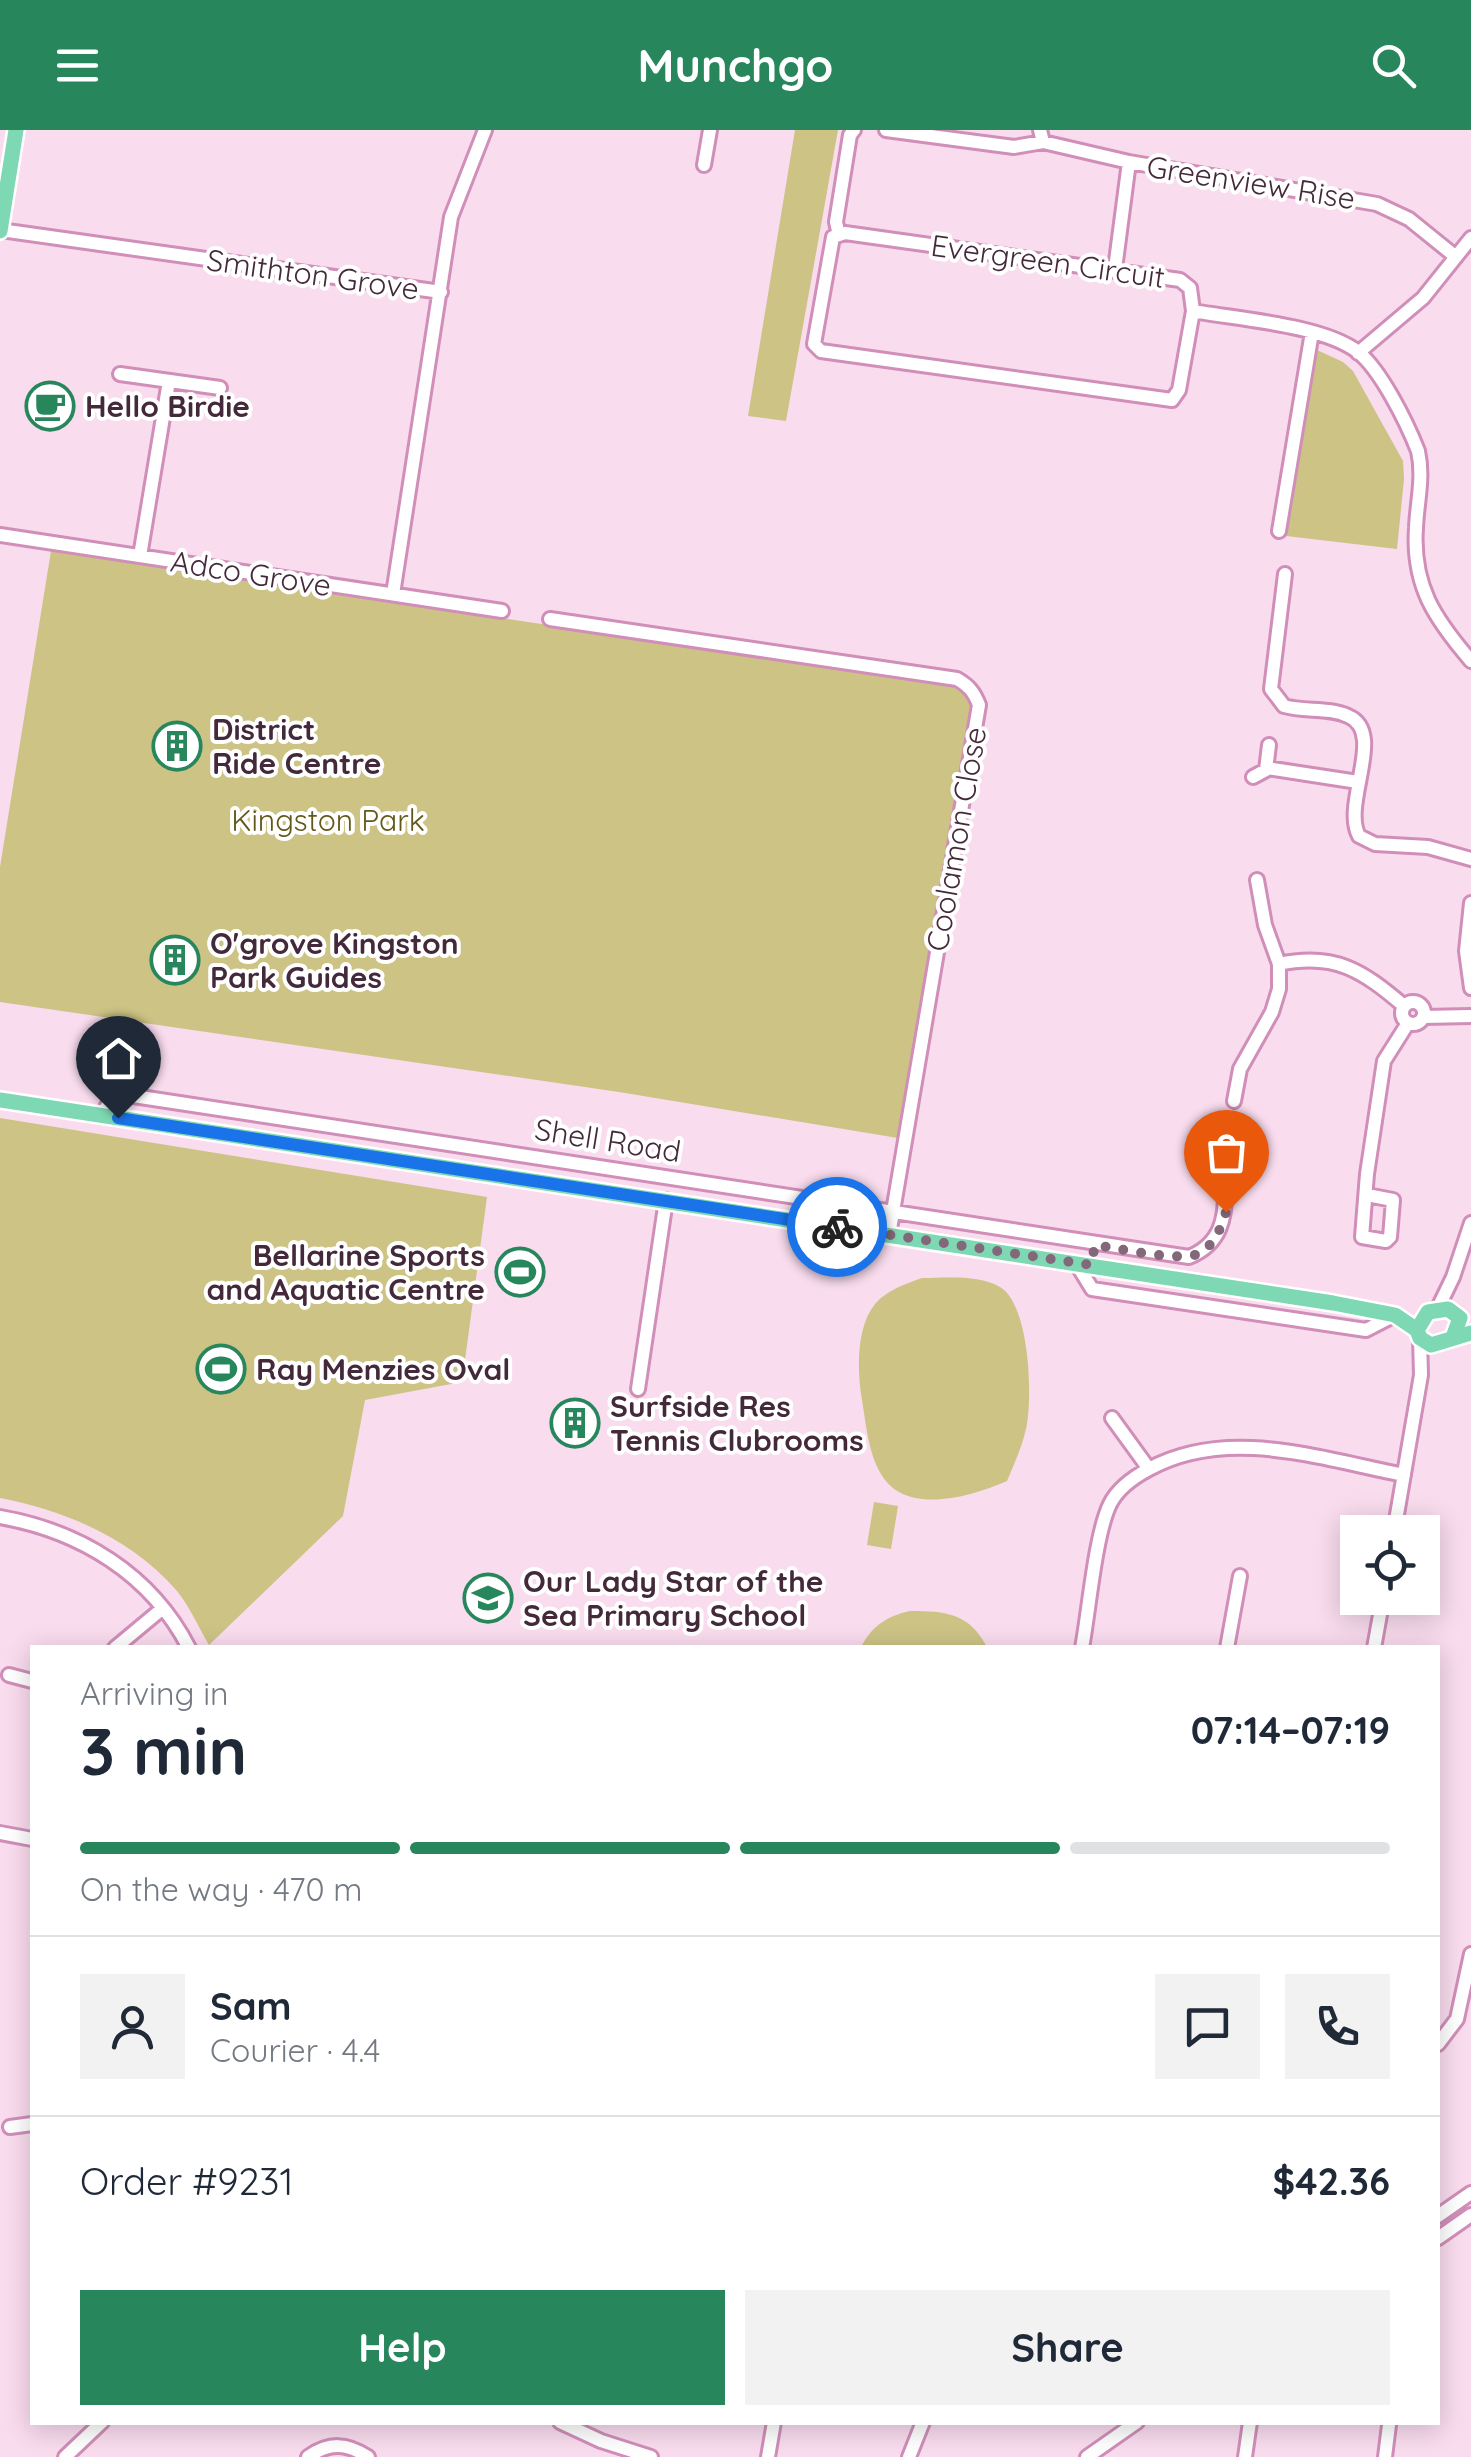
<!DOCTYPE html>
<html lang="en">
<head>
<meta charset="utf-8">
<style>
  :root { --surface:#fff; --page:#f2f2f3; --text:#1f2937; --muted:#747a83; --line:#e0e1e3; --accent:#28865d }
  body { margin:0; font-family:Quicksand,sans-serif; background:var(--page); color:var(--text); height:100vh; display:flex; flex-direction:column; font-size:38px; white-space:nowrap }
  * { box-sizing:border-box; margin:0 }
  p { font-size:32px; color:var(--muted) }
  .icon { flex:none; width:55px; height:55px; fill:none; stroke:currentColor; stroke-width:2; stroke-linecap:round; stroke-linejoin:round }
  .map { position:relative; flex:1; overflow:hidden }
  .panel { position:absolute; left:30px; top:1515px; width:1410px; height:780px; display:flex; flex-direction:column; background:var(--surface); border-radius:0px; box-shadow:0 5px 25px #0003 }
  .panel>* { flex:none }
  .buttons { position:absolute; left:1340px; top:1385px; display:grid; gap:20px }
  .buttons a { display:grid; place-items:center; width:100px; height:100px; border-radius:0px; background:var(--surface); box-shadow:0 5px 25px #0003; font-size:50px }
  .pin { position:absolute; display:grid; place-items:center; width:85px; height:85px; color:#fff; margin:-102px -42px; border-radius:50% 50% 50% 0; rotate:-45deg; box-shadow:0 0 10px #0007 }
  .pin .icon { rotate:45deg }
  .courier { position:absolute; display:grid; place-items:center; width:100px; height:100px; margin:-50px; border:8px solid #1a73e8; border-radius:50%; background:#fff; color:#222; box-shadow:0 2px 12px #0007 }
  .head em { font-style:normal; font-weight:800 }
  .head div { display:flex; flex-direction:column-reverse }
  .head { display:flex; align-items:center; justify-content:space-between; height:170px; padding:0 50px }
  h1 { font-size:65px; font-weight:800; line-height:75px }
  .bar { display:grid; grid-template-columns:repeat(4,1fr); gap:15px 10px; align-content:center; height:120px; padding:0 50px }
  .bar i { height:12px; border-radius:8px; background:var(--line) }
  .bar .selected { background:var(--accent) }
  .bar p { grid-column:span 4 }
  .line { display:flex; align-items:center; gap:25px; padding:0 50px; border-top:2px solid var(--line) }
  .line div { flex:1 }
  .round { display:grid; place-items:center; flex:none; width:105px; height:105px; border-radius:0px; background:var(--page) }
  .cta { display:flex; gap:20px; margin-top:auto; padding:20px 50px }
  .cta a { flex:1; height:115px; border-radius:0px; background:var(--accent); color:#fff; font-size:40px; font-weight:800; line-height:115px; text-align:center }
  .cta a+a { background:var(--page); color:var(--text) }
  header { display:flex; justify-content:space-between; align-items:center; height:130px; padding:0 50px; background:var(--accent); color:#fff; font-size:45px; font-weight:800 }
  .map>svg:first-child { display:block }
  .green { fill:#ccc385 }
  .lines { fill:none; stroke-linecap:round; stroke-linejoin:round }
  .minor-casing { stroke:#d08eb9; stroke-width:18 }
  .major-casing { stroke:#fff; stroke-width:20 }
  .minor { stroke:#fff; stroke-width:12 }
  .major { stroke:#7dd8b3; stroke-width:15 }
  .done { stroke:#836879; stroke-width:10; stroke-dasharray:0 18 }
  .route { stroke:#1a73e8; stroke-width:12 }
  .labels { text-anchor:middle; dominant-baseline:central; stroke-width:8; stroke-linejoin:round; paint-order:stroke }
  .street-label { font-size:30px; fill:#44293a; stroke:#fff }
  .poi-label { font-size:30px; font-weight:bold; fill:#44293a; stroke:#fff; text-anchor:start }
  .park-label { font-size:30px; fill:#62581a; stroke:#fff }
</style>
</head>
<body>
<header><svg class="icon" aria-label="menu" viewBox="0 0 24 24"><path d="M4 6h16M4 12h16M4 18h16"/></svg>Munchgo<svg class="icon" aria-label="search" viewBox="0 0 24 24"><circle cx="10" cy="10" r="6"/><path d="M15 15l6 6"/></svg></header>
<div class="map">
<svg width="1471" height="2327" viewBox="0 0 1471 2327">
  <rect width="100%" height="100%" fill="#f9dcee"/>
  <!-- green -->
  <path class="green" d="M795,0H838L786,291L748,286Z
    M1317,220L1343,232L1353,241L1403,331L1404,349L1397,419L1286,406Z
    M51,421L690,516L957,549L979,575L904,1009L619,962L0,872V737Z
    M0,988L487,1067L462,1252L365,1270L343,1386L209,1515C199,1498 190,1477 177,1461C132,1409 67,1381 0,1368Z
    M922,1148C945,1148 978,1144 1000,1157C1030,1175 1033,1268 1026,1299C1022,1317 1014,1334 1007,1351C972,1366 906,1387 881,1344C868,1322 866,1293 862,1270C857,1242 856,1197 875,1174C887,1160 905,1154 922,1148Z
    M874,1372L898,1376L891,1419L867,1415Z
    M910,1481C946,1481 969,1483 987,1517H861C872,1496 887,1486 910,1481Z"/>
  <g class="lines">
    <!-- minor casing -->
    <g class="minor-casing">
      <path id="minor" d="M886,0L1014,17L1043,12
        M1040,0L1043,12L1129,32L1377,74L1409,89L1456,127
        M704,35L710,0
        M0,100L441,162
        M845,103L1180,150L1190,158L1193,181L1179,260L1172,270L821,221L814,214L833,107Z
        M839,105L836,92L850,5L854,0
        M1115,139L1129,32
        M1193,181C1237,189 1324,195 1358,222C1381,240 1407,293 1418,321C1424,347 1417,372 1416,398C1412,456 1435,489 1471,531
        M1358,223L1423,168L1471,108
        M120,244L220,258
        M1279,401L1312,202
        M0,405L502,481
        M140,426L169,251
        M1285,444L1271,559L1284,576C1304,582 1329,577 1348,586C1387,602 1341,674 1359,706L1375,714L1428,717L1471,729
        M393,464L451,87L485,0
        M550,489L957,549C969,556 974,562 979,575L889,1105
        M1267,638L1358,652
        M1253,647L1266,640L1269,615
        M1471,773L1466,821L1471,858
        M1279,834C1335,822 1363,841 1404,876
        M1402 883a11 11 0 1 1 22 0a11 11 0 1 1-22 0Z
        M1424,887L1471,886
        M1234,971L1240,939L1272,882L1279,859V834L1265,795L1257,750
        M101,986L112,968L127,965L1189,1127C1221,1114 1226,1088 1225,1057
        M1367,1065L1393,1070L1390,1107L1386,1111L1362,1107L1367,1044L1384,931L1408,893
        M1076,1133L1092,1159L1366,1200L1395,1185
        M1438,1178L1453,1147L1471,1093
        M638,1259L666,1070
        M1112,1288L1149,1339
        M0,1387C80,1401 151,1444 189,1518
        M1394,1402L1421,1245L1420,1208
        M115,1518L163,1478
        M1082,1518C1089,1481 1095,1405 1110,1374C1118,1358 1134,1347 1149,1339C1228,1296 1321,1329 1404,1345
        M1227,1518L1240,1446
        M1374,1518L1383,1468
        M9,1545L32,1551
        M0,1703L32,1709
        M1438,1914L1457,1889L1471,1824
        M10,1997L32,1994
        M1438,2086L1471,2063
        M1438,2108L1471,2085
        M560,2292L601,2311L651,2327
        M65,2327L102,2292
        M308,2327C329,2312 347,2313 368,2327
        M768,2327L774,2292
        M909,2327L923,2292
        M1087,2327L1137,2292
        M1245,2327L1250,2292
        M1385,2327L1389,2295"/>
    </g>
    <!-- major casing -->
    <g class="major-casing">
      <path id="major" d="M0,101L16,0
        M0,970L1333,1173L1395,1185L1417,1200
        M1453,1207L1460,1188L1448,1179L1428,1182L1417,1200L1420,1208L1431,1215L1471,1203"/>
    </g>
    <!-- minor -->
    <use href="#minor" class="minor"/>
    <!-- major -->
    <use href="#major" class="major"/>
  </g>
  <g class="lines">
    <!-- done -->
    <path class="done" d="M837,1097L1091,1135L1095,1115C1118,1118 1181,1133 1200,1123C1215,1114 1221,1098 1226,1082"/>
    <!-- route -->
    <path class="route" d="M118,988L837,1097"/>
  </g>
  <!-- icons -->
  <defs>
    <g id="cafe-ring" transform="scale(2.5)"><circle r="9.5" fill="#fff" stroke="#28865d" stroke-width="1.5"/><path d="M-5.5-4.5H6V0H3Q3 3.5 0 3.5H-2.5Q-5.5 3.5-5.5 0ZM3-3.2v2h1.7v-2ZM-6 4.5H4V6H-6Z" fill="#28865d"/></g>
    <g id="building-ring" transform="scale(2.5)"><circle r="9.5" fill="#fff" stroke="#28865d" stroke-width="1.5"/><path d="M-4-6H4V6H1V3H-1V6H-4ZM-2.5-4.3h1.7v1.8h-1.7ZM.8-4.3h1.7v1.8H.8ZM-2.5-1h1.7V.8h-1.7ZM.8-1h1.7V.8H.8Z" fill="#28865d"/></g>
    <g id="stadium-ring" transform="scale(2.5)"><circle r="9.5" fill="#fff" stroke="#28865d" stroke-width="1.5"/><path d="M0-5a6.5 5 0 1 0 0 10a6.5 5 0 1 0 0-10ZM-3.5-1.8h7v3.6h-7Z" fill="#28865d"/></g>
    <g id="school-ring" transform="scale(2.5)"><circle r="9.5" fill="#fff" stroke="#28865d" stroke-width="1.5"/><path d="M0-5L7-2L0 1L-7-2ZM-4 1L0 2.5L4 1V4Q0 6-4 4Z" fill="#28865d"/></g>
  </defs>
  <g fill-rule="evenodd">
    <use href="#cafe-ring" x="50" y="276"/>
    <use href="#building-ring" x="177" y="616"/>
    <use href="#building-ring" x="175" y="830"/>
    <use href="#stadium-ring" x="520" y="1142"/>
    <use href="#stadium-ring" x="221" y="1239"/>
    <use href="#building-ring" x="575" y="1293"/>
    <use href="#school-ring" x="488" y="1468"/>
  </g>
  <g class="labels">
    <!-- street labels -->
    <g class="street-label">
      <text transform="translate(1251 52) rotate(9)">Greenview Rise</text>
      <text transform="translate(1048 131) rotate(8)">Evergreen Circuit</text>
      <text transform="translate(313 144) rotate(8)">Smithton Grove</text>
      <text transform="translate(251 443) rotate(9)">Adco Grove</text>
      <text transform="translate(956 709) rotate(-80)">Coolamon Close</text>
      <text transform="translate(608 1010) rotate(9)">Shell Road</text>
    </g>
    <!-- poi labels -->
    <g class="poi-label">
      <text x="85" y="276">Hello Birdie</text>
      <text x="212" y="599">District<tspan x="212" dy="34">Ride Centre</tspan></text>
      <text x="210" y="813">O'grove Kingston<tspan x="210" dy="34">Park Guides</tspan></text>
      <text x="485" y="1125" text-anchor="end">Bellarine Sports<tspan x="485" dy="34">and Aquatic Centre</tspan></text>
      <text x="256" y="1239">Ray Menzies Oval</text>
      <text x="610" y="1276">Surfside Res<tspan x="610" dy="34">Tennis Clubrooms</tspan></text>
      <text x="523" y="1451">Our Lady Star of the<tspan x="523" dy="34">Sea Primary School</tspan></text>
    </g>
    <!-- park labels -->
    <g class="park-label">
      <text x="328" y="690">Kingston Park</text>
    </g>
  </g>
</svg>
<div class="buttons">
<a><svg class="icon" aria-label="locate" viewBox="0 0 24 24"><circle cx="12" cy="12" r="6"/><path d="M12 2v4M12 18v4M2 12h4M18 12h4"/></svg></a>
</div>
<div class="pin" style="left:1226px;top:1082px;background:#ea580c"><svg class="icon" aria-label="bag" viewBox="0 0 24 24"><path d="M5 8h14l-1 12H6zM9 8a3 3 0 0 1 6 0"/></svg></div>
<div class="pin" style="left:118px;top:988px;background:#1f2937"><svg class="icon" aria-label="home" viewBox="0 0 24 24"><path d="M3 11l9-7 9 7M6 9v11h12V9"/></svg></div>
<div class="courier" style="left:837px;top:1097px"><svg class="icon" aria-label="bike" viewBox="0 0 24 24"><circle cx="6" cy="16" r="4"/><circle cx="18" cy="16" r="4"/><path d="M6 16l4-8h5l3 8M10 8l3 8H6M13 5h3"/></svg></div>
<section class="panel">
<div class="head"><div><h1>3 min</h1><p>Arriving in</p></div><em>07:14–07:19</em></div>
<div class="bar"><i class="selected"></i><i class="selected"></i><i class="selected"></i><i></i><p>On the way · 470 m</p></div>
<div class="line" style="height:180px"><a class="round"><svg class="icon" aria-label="person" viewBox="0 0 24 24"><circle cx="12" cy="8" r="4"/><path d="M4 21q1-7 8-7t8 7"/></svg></a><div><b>Sam</b><p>Courier · 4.4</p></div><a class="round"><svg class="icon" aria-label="chat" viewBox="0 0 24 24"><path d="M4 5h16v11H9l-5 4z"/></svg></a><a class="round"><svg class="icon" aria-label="phone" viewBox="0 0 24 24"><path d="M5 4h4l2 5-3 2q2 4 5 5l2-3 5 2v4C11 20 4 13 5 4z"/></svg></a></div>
<div class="line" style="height:130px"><div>Order #9231</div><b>$42.36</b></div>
<div class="cta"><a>Help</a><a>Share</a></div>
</section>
</div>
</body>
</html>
